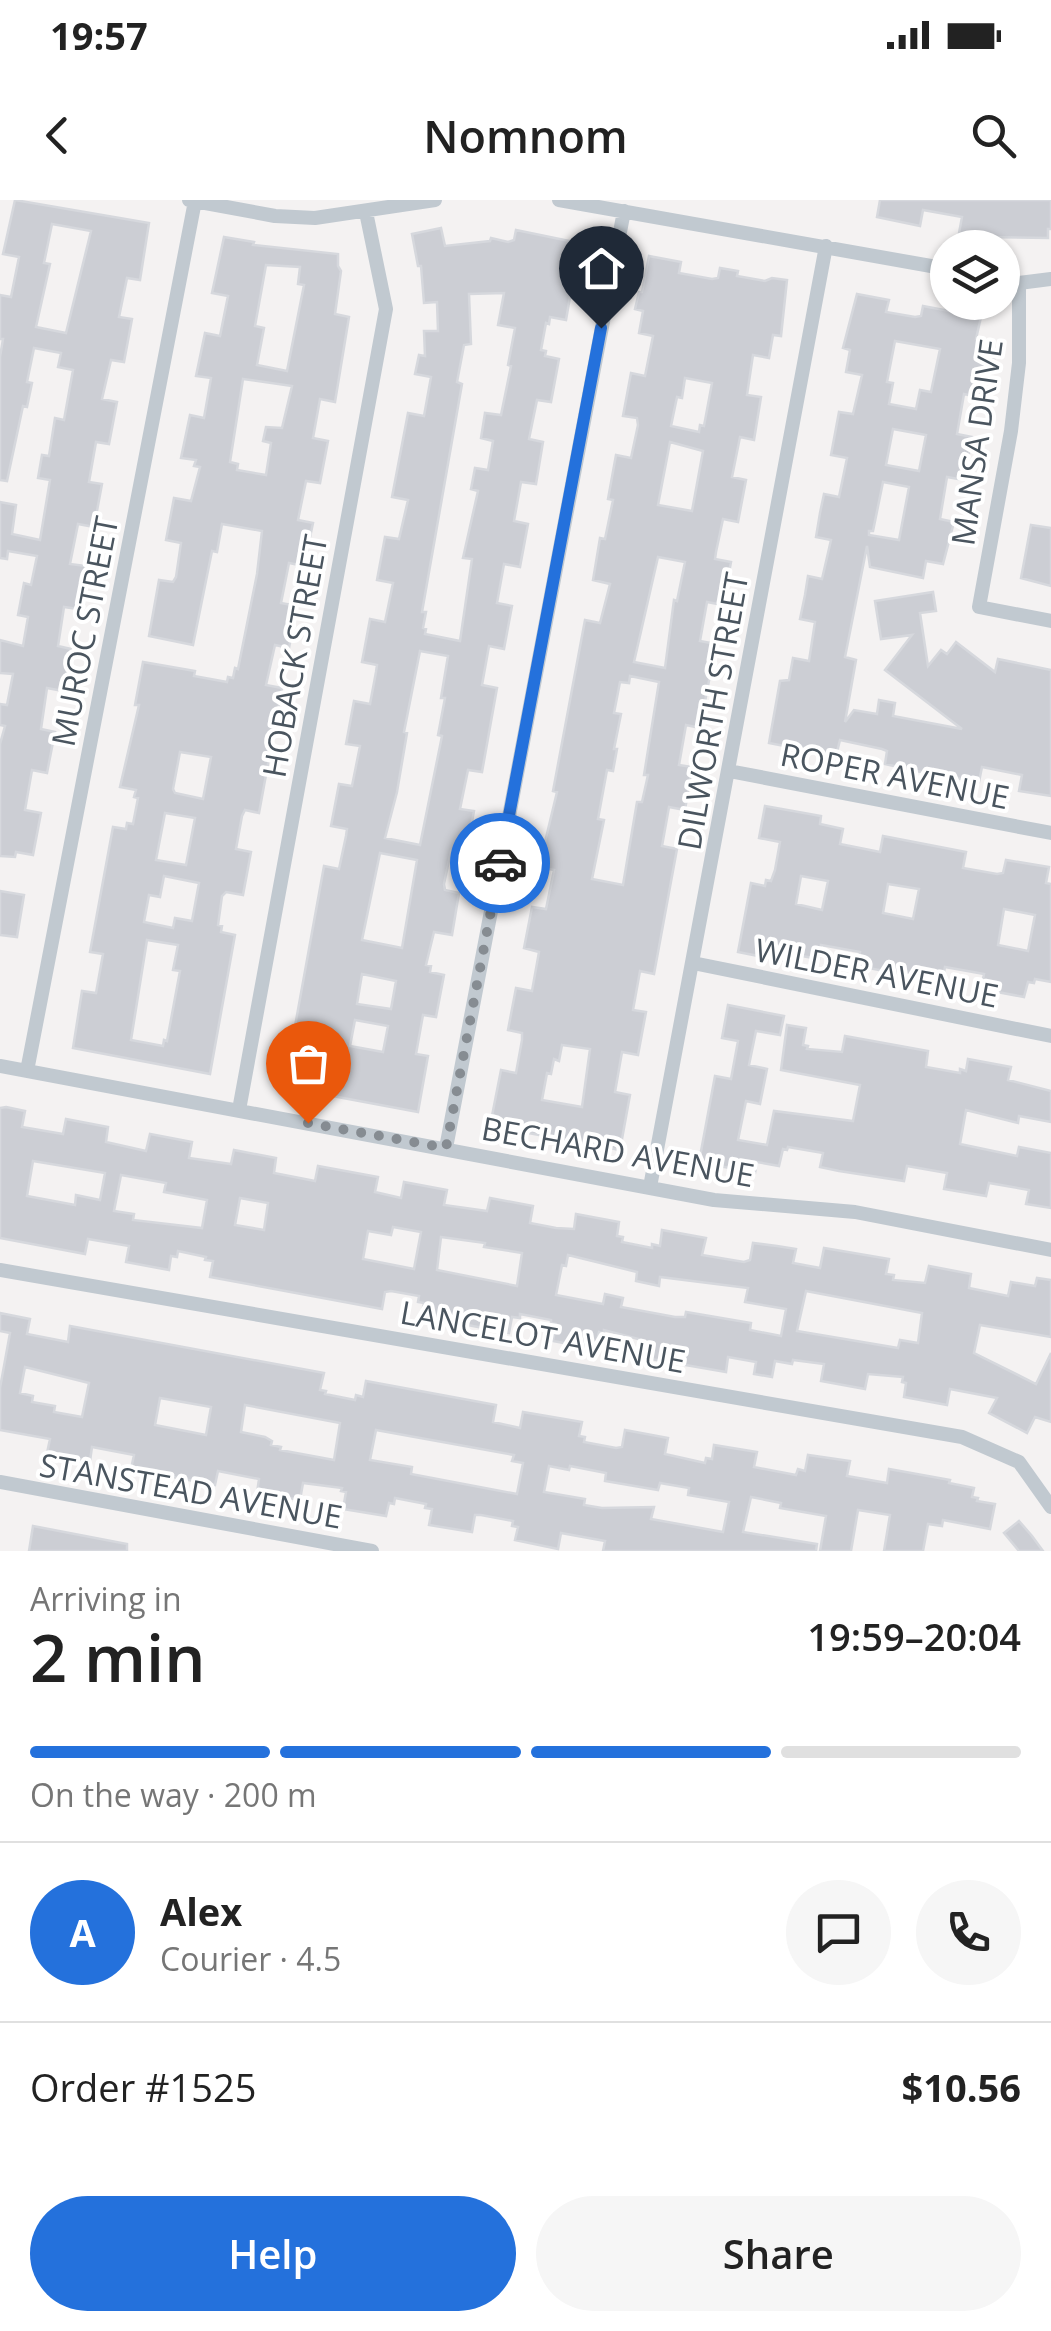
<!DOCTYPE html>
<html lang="en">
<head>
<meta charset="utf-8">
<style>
  :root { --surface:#fff; --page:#f6f6f6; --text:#222; --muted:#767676; --line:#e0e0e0; --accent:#2471dc }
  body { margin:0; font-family:"Open Sans",sans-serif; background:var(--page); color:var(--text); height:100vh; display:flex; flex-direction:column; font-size:38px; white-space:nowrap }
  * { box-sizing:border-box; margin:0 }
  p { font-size:32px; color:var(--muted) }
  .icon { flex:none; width:55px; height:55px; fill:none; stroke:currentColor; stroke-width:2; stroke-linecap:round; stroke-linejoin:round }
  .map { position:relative; height:1351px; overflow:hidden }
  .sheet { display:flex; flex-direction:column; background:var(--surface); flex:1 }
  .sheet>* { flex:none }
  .controls { position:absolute; left:930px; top:30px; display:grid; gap:20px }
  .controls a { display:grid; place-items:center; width:90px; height:90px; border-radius:50%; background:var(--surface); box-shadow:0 2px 8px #0004; font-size:50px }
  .pin { position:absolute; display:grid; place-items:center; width:85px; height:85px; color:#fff; margin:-102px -42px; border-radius:50% 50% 50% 0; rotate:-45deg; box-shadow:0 0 10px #0007 }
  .pin .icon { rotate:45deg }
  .courier { position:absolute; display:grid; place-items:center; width:100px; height:100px; margin:-50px; border:8px solid #2471dc; border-radius:50%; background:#fff; color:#222; box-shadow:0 2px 12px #0007 }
  .headline em { font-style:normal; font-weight:600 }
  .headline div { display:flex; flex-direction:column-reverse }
  .headline { display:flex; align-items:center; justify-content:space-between; height:170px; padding:0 30px }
  h1 { font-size:65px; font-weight:600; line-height:75px }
  .bar { display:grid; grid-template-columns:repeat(4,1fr); gap:15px 10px; align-content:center; height:120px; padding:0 30px }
  .bar i { height:12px; border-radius:8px; background:var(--line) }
  .bar .on { background:var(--accent) }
  .bar p { grid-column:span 4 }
  .line { display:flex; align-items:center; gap:25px; padding:0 30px; border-top:2px solid var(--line) }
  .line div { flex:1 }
  .round { display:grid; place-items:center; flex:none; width:105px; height:105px; border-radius:52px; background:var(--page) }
  .button { display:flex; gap:20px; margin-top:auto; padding:20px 30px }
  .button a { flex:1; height:115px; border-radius:60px; background:var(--accent); color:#fff; font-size:40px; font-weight:600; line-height:115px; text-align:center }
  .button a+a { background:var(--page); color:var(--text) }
  .status { display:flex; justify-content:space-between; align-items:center; height:70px; padding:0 50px; background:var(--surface); direction:ltr }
  .status svg { height:28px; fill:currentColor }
  header { display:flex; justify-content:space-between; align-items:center; height:130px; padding:0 30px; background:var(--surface); font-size:45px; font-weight:600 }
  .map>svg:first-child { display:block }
  .building { fill:#ccced4; stroke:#d6d8dd; stroke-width:2.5; fill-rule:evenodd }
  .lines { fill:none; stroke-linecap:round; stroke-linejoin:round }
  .street { stroke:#c1c9d0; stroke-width:14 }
  .done { stroke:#868c92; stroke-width:10; stroke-dasharray:0 18 }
  .route { stroke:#2471dc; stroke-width:12 }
  .labels { text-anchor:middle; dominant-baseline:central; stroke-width:8; stroke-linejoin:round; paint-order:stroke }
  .street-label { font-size:32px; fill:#4a555f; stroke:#fff }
</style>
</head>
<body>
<div class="status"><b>19:57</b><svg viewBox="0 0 49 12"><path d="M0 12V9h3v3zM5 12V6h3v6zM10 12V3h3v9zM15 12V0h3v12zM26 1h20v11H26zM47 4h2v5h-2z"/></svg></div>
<header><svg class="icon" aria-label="back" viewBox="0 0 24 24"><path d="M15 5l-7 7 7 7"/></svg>Nomnom<svg class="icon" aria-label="search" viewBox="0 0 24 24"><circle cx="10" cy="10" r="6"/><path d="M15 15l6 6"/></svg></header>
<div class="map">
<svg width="1051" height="1351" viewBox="0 0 1051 1351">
  <rect width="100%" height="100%" fill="#f4f2f2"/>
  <!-- building -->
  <path class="building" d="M15,0L149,23L140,80L127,78L119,117L132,119L124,162L111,160L102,199L117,202L109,244L96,242L89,282L102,284L94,327L78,324L70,364L86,366L78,409L64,407L58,446L71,449L63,491L47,488L41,529L55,532L47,573L32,570L25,610L41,613L33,655L16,652L15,657L0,656V544L5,526L0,525V504L7,505L13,474L0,473V440L23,446L28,417L18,415L24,383L31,385L37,356L8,351L7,359L0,358V302L16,305L12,334L40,340L50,280L38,278L42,255L49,256L55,218L64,220L73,170L58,167L61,153L34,148L27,182L32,183L27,207L23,206L7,281L0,280V157L3,139H0V95L11,97L19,57L3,54ZM52,24L91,31L66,133L36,127L50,64L44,63Z
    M880,0H1051V29H1048V38L983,37L959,33L962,17L923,10L920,26L877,17Z
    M441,28L445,46L490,41L491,38L508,42L514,40L516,30L584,44L578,98L570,97L566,120L550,117L549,124L546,123L541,150L546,151L545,156L559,159L551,202L537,200L529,239L543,242L536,284L521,282L514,321L528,324L520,367L504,364L497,403L512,406L504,449L489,446L482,485L497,488L482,572L468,570L460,609L474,611L466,654L451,651L444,684L445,690L459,693L452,735L434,732L426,765L431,766L430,772L444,775L436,817L423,815L416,854L428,856L418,912L284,887L324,666L339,669L346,636L347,629L331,626L339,584L352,586L360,546L346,544L354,501L370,504L376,472L377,465L362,462L370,419L385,422L393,383L377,380L385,337L399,339L408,300L392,297L408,213L424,216L431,177L415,174L419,155L425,156L424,131H438L437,102L424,103L421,66H418L412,34ZM504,93L498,125L515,128L508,165L511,166L501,215L485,213L481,238L493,241L488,270L475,268L471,289L478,291L463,358L472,359L460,441L425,434L426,429L423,428L426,412H422L462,184L457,182L464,145L471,144L469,94ZM420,451L448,456L441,498H445L438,535L442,536L420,645L385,638L397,592L407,533L404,532ZM380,653L417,660L402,748L362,740ZM362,774L396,781L391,809L357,804ZM355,820L388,826L383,852L350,846Z
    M224,37L254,42L253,45L338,54V66L341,71L335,114L349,117L335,202L320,199L313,238L328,241L320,283L306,281L298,320L313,323L304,366L289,363L281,403L297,406L289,448L275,445L266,485L282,488L259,613L245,610L242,616L236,649L251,652L243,695L226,692L222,696L218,725L222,726L221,732L235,735L210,874L73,848L82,791L96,793L103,754L90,752L113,627L126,629L127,623L133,624L138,598L134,597L136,590L120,587L139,505H135L143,462L195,471L194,476L227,482L228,477L233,478L235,468L238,469L257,374L262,331L222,324L217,352L212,351L193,445L149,436L159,380L173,382L176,377L181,343L166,340L174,298L191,301L200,267L194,266L196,260L181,258L190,215L204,218L211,178L196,176L205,133L220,136L228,96L212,93ZM266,65L300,67L298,84L304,85L287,171L257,165L264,128L255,126ZM243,179L292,186L282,228L266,227L263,241L271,243L266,275L237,270L238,264L230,262ZM180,552L211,557L203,599L175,593L173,589ZM165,613L195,618L186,665L156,660ZM164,676L199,683L192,721L175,718L173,728L144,722L149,695L160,697ZM147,740L178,745L173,770L180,771L167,841L164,840L163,846L131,840Z
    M649,56L681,62L679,73L712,79L718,78L720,68L738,71L737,76L765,81L772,78L787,80L781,136L773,135L769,158L753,155L747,195L761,197L754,240L740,237L732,277L746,280L738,322L723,319L716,352L715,359L731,362L723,405L707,402L700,441L716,444L700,528L686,525L679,565L692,567L685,610L669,607L662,646L677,649L654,774L640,771L633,810L646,812L638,855L622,852L615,892L630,895L620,950L490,926L501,870L516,873L522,840V833L508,830L516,788L532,791L539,752L524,748L532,707L546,709L554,670L539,667L557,592L553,591L585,420L600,423L610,384L593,380L600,338L605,339L613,300L608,299L616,255L631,258L638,225L637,218L623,216L631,173L645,176L653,136L639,133L643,111L635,109L639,92H642ZM685,178L712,183L704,226L700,225L699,232L671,226L677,197L682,198ZM670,242L703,251L692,311L658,305ZM658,357L685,362L677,401L674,400L665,468L634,462ZM630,476L659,482L644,575H648L642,602H637L623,685L592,679L604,620L598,619L607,570L613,571L617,549H614L621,514L614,513L620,482L629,483ZM562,845L590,849L582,907L542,900L547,873L551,874L554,859L559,861Z
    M857,94L889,100L886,112L915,117L921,116L923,106L981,117L976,139L988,141L994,158L988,157L978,197L964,194L957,234L972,237L964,280L947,277L940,319L954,322L943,364L926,361L923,378L870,367L867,346L845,457L856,460L845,522L854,510L877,514L879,500L895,503L893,516L962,529L885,470L912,435L881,439L875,401L933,392L936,411L920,413L928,466L941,450L947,454L956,442L995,472L998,459L1051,470V596L1019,591L1022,575L982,567L979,582L916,571L885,564L887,551L882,549L840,540L836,556L769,543L780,481L789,480L793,458L809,461L815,422L800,419L805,395L808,376L822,379L831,340L816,337L820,313L824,294L839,297L847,258L831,255L839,212L853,214L862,175L846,172L850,150L843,148ZM895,141L940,149L931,192L920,190L916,209L889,204L893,183L887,182ZM893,229L926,235L919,271L886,265ZM883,282L909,287L899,340L869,335V331H873Z
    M1031,325L1051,328V386L1021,378Z
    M765,606L821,616L820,624L843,629L840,644L880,652L883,636L966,652L963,668L997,674L1003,673L1006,660L1049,667L1046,683L1051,684V782L1035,779L1034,783L1028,782L1024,797L981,789L984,774L945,767L942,782L858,766L860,752L821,745L819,759L796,755L794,763L738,752L751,683L765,686L766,680L771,681L775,670L780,642L759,638ZM801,676L828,681L822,710L796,704ZM888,684L919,689L913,719L883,713ZM1004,709L1035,715L1028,751L998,745Z
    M0,691L24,695L17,737L0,735Z
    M728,805L784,816L780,835L756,831L749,865L767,869L760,904L746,901L738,940L767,945L774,911L853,921L860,885L781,870L787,825L806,828L803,845L808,846L807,849L842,852L845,836L928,851L926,867L960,873V869L966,871L968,859L1011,867L1008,880L1051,891V922L1019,916L1018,923L966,910L960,944L1017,956L1019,947L1051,953V1008L1026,1004L1029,990L989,983L986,996L944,989L947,973L907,966L904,981L839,971L820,967L823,953L788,947L787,950L783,949L779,966L757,962L755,973L699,962L715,876L731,879L738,841L722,838Z
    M6,907L25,911L22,927L63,934L66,919L108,927L106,942L146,951L150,934L192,942L189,958L231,964L234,950L276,958L274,973L315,981L318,966L378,977L375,992L401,998L404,982L447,990L444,1005L487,1011L490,998L533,1006L530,1023L556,1028L574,1029L576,1014L619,1022L617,1036L623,1037L622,1042L652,1048V1044L660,1046L662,1030L706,1038L702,1055L744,1062L750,1060L753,1043L777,1046L796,1049L793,1063L820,1068L824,1048L889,1059L886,1074L894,1075L893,1080L925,1083L929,1066L971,1074L969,1088L1008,1096L1011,1082L1035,1086L1037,1078L1051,1080V1137L980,1125L974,1153L1036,1184L1051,1153V1222L1035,1217L1027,1233L989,1213L997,1198L950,1189L947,1205L904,1197L906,1183L902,1182L903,1177L868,1174L865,1189L821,1181L824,1164L793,1160L792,1164L775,1161L772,1177L754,1174L756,1162L728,1157L726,1172L639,1157L642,1140L604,1130V1133L599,1132L595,1149L553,1141L556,1124L551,1123V1120L520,1114V1118L512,1117L509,1133L421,1116L424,1103L418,1102L419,1096L391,1091L385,1092L382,1109L210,1077L213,1061L205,1060L206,1057L178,1051L177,1057L171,1056L169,1070L126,1062L129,1046L88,1039L85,1054L0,1038V908ZM33,961L105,973L100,1000L76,995L75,1005L27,996ZM121,975L166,983L164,992L207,1000L202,1028L133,1020L134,1014L114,1011ZM240,998L268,1003L264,1030L235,1025ZM393,1027L421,1032L414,1069L363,1059L368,1031L391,1035ZM441,1037L485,1043L484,1047L522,1053L517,1086L437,1070ZM568,1055L637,1072L636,1081L659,1086L660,1077L748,1088L745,1102L786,1109L781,1136L750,1130L751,1123L686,1112L685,1117H675L621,1107L623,1098L605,1094L603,1104L556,1095L562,1065L566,1066ZM806,1091L922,1113L918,1143L900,1140L898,1148L797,1131Z
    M0,1113L30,1119L27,1134L68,1142L70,1126L324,1173L320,1190L326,1191L325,1194L355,1200L356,1195L363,1197L366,1181L496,1205L493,1222L520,1228L523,1212L582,1222L579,1236L585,1237L584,1242L616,1248L622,1247L625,1230L668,1238L665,1254L705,1263L706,1258L712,1259L714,1245L757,1252L754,1267L796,1275L798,1269L805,1271L808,1255L850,1261L847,1276L887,1283L889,1269L950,1280L949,1283L974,1288L972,1297L978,1298L977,1301L995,1304L990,1329L943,1320L942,1326L928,1324L923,1351H884L890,1315L858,1310L851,1351H820L826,1316L780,1308L781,1303L751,1297L743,1332L817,1344L816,1351H603L605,1341L561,1333L558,1349L515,1340L518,1327L512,1326L513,1321L481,1315H475L472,1332L429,1325L432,1309L425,1308L426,1304L395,1298L394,1304L389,1303L386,1316L343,1309L346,1292L341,1291L342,1288L303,1283L300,1300L257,1293L259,1279L218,1271L215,1285L131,1269L134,1255L92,1247L90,1261L47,1253L50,1239L0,1230V1188L10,1133L0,1131ZM25,1167L89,1183L82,1217L54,1212L55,1206L32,1202L33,1196L20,1193ZM160,1198L211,1207L206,1235L155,1225ZM245,1205L340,1223L334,1260L280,1250L281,1247L271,1245L272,1241L265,1237L241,1232ZM376,1230L514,1255L512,1261L523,1263L517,1294L411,1274L412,1267L370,1260ZM549,1266L569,1270L570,1266L606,1273L605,1281L658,1290L660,1283L689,1288L688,1295L729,1302L723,1332L651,1319L654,1307L602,1308L584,1305L585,1299L544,1292Z
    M1019,1321L1032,1336L1043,1351H1019L1004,1333Z
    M33,1326L127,1344V1351H29Z"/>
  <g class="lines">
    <!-- street -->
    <path class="street" d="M189,0L275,16L315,18L435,0
      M559,0L948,69
      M1002,80L1019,83L1051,79
      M1019,83V163L1011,231L979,407L1051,421
      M729,571L1051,633
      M693,763L1051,836
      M0,866L714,1000L855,1012L1051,1050
      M27,871L195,1
      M239,910L386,109L366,12
      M446,948L624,11
      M650,987L826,46
      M0,1070L962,1237L1019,1262L1051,1307
      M0,1282L372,1351"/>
  </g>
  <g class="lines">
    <!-- done -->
    <path class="done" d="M308,923L446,948L500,663"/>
    <!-- route -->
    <path class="route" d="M500,663L601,128"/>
  </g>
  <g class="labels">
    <!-- street labels -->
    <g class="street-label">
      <text transform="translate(976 242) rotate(-82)">MANSA DRIVE</text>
      <text transform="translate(84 431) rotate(-79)">MUROC STREET</text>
      <text transform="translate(294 456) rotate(-80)">HOBACK STREET</text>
      <text transform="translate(712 511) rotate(-80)">DILWORTH STREET</text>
      <text transform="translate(895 575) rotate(11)">ROPER AVENUE</text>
      <text transform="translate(877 772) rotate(11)">WILDER AVENUE</text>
      <text transform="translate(618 951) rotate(10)">BECHARD AVENUE</text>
      <text transform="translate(543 1136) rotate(10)">LANCELOT AVENUE</text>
      <text transform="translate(191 1290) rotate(10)">STANSTEAD AVENUE</text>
    </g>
  </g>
</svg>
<div class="controls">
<a><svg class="icon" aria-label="layers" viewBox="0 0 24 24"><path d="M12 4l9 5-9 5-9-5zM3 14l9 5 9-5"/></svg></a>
</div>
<div class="pin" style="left:308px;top:923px;background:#ea580c"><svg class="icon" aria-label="bag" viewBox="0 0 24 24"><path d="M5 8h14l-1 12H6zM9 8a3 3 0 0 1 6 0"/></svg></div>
<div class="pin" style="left:601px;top:128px;background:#1f2937"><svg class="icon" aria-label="home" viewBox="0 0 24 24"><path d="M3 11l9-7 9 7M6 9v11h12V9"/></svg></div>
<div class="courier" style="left:500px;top:663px"><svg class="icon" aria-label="car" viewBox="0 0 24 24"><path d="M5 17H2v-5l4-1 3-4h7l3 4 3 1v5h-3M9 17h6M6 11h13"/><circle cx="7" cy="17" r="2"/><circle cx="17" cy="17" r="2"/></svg></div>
</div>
<section class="sheet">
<div class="headline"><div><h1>2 min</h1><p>Arriving in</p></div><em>19:59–20:04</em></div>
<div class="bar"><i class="on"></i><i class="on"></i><i class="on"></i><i></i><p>On the way · 200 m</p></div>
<div class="line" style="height:180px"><b class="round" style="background:var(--accent);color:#fff">A</b><div><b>Alex</b><p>Courier · 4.5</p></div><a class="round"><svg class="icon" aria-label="chat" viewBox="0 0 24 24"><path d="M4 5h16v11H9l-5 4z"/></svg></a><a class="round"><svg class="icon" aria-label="phone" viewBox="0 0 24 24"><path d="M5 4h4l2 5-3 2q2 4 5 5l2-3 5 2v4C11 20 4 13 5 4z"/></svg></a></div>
<div class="line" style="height:130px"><div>Order #1525</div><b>$10.56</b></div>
<div class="button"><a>Help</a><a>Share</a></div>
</section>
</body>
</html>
